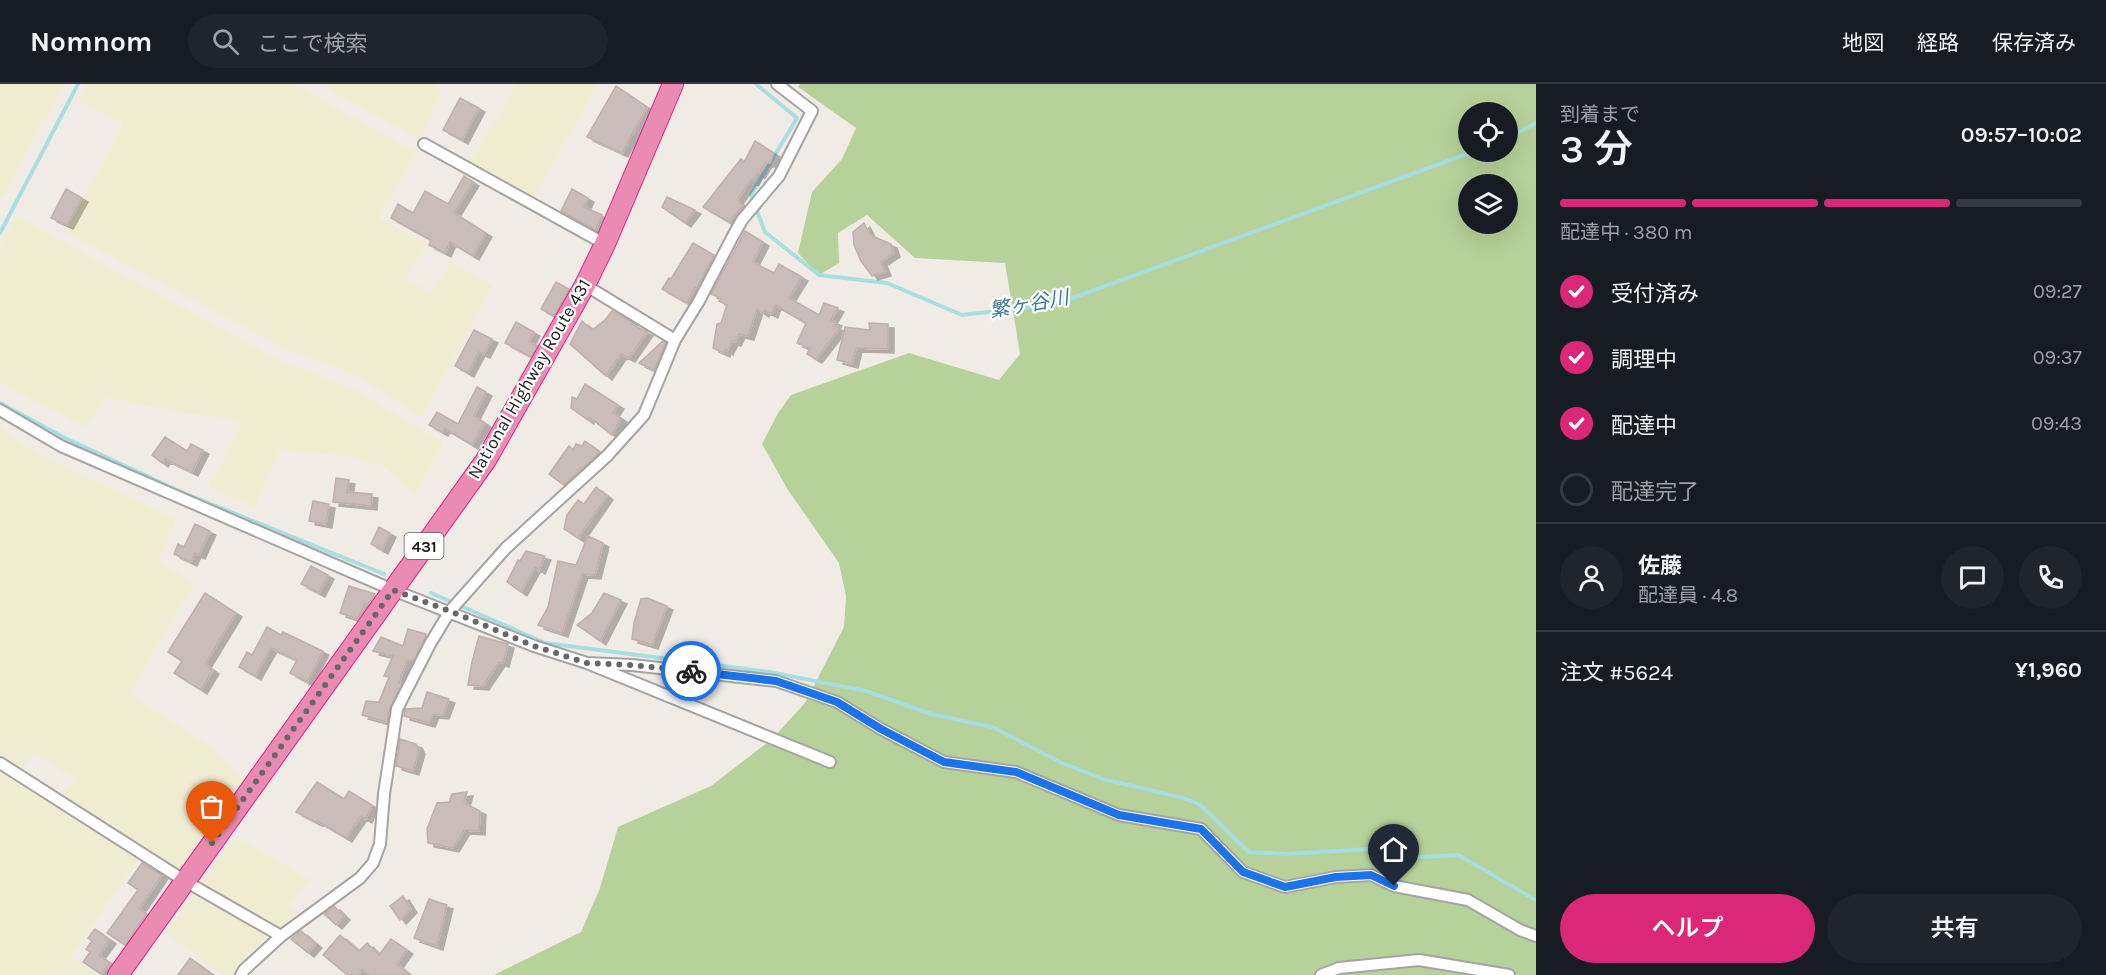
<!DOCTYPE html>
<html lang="ja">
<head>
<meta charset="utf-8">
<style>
  :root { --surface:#171b24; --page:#20242c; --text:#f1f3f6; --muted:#9ea1a6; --line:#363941; --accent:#db2777 }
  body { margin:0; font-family:Karla,"Noto Sans JP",sans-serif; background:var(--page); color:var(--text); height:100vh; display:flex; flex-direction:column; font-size:22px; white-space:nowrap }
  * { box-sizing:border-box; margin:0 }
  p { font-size:20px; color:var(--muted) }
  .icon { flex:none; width:33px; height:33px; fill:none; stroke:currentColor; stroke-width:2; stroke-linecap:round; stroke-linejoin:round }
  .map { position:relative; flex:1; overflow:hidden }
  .sheet { display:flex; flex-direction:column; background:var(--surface); width:570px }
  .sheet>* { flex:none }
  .fabs { position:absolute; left:1458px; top:18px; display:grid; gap:12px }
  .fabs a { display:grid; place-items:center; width:60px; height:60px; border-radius:50%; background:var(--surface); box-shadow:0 6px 24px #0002; font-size:30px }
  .pin { position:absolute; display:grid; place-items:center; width:51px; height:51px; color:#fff; margin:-62px -26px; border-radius:50% 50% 50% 0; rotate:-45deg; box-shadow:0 0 6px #0007 }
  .pin .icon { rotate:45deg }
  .courier { position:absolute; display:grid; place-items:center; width:60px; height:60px; margin:-30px; border:4px solid #1a73e8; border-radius:50%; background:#fff; color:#222; box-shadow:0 2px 8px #0007 }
  .head em { font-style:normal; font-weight:600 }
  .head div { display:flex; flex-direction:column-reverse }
  .head { display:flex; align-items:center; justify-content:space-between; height:102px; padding:0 24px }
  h1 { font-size:39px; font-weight:600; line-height:45px }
  .bar { display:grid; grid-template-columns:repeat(4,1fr); gap:9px 6px; align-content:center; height:72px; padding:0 24px }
  .bar i { height:8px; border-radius:4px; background:var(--line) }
  .bar .active { background:var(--accent) }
  .bar p { grid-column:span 4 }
  .line { display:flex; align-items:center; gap:15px; padding:0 24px; border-top:2px solid var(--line) }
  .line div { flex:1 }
  .round { display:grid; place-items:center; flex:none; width:63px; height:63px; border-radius:32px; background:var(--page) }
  ol { padding:0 24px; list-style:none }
  li { display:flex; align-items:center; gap:18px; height:66px }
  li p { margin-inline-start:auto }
  li .icon { padding:6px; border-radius:50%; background:var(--accent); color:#fff; stroke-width:4 }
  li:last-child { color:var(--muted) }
  li i { width:33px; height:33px; border:3px solid var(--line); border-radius:50% }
  .cta { display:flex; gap:12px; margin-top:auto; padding:12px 24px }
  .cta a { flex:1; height:69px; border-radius:36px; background:var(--accent); color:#fff; font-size:24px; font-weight:600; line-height:69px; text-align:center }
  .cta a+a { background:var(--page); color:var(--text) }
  header { display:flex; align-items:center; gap:36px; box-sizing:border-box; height:84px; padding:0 30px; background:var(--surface); border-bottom:2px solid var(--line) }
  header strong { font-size:28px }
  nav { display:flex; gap:33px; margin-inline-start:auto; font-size:21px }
  .search { width:420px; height:54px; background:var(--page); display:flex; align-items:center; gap:15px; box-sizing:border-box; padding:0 21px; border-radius:33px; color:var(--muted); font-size:22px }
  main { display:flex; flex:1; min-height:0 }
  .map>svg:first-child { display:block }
  .farmland { fill:#f0ecd1 }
  .forest { fill:#b6d19a; fill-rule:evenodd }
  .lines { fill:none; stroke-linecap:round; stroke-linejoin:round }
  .stream { stroke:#a6dfe0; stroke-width:4 }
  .building { fill:#c9bcb9; stroke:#c3aea8; stroke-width:1.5; filter:url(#shadow) }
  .street-casing { stroke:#a4a4a4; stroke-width:14 }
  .highway-casing { stroke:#e1218c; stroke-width:22 }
  .street { stroke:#fff; stroke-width:10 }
  .highway { stroke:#ea8cb2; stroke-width:20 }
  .done { stroke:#696765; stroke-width:6; stroke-dasharray:0 10.8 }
  .route { stroke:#1a73e8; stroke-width:8 }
  .labels { text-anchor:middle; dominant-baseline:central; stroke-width:4.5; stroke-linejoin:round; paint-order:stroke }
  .shield { fill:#fff; stroke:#636363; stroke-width:1.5 }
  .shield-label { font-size:16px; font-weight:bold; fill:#202020 }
  .street-label { font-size:18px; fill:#202020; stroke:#fff }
  .water-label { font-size:20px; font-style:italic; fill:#3d7b93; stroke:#fff }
</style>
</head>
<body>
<header>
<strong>Nomnom</strong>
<div class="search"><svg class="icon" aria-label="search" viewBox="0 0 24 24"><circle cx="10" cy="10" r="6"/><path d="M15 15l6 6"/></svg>ここで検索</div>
<nav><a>地図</a><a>経路</a><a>保存済み</a></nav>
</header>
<main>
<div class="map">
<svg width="1536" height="891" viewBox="0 0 1536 891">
  <defs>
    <filter id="shadow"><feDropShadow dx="6" dy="4" stdDeviation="0" flood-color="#0004"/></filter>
  </defs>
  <rect width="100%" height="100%" fill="#f1ebe6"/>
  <!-- farmland -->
  <path class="farmland" d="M0,0H65L3,114L0,112Z
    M87,0H294L417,69L379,134L427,159L405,196L432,208L450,177L493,202L422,334L356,291L284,264L65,148L123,39L78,17Z
    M319,0H436L442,9L420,56Z
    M516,0H599L533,115L468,80Z
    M16,132L277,275L355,306L444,359L416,412L383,382L345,372L280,366L255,423L208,402L241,337L186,329L108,314L84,343L0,299V163Z
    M0,344L38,370L176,435L159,478L195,499L130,610L213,664L245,698L181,787L62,713L75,695L34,669L22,685L0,671Z
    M0,686L139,774L71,873L97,891H0Z
    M235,752L310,796L289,822L296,829L279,845L202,798Z
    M194,808L267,852L243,877L233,891H221L166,849Z"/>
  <!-- forest -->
  <path class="forest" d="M800,0H1536V891H494L581,848L600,804L618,743L711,702L772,655L805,619L844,543L846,512L839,479L788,406L762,360L778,329L791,311L909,269L999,296L1020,270L1005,179L915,174L867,131L838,149L839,179L819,191L798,169L812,108L842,75L856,44L798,3ZM1468,28H1508V68H1468ZM1468,100H1508V140H1468Z"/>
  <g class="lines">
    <!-- stream -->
    <path class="stream" d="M756,0L797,34L751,111L765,148L819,191L887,199L962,231L1056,220L1472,68
      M1508,54L1536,39
      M0,149L78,0
      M0,319L65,354L181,408L384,490
      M431,509L545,559L769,588L866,607L931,630L992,643L1062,679L1103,695L1183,714L1199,720L1249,768L1287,770L1384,764L1403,774L1458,771L1536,816"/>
  </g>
  <!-- building -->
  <path class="building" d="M616,2L647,23L622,69L587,53Z
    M460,14L479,24L462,56L443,46Z
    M755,57L774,69L770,79H766L759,90L757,89L753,97L751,96L737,116L743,122L729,138L703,123L741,75L744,78Z
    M464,92L473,98L454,129L486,149L473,172L450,158L445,169L429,161L431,156L391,134L398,120L413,129L425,107L448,120Z
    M66,105L82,114L67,141L51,134Z
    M572,105L588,114L584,123L602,131L595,146L561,127Z
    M667,113L695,126L685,139L662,123Z
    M864,139L870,151L891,160L894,169L881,178L885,188L872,192L861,177L854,161L853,148Z
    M745,147L763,158L753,178L774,189L779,180L802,193L789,214L819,231L824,219L838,224L831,236L836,238L834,242L841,243L816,275L807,270L810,264L797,259L806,239L775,221L772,230L764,226L763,229L757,225L748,252L739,250L735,258L732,257L727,267L725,265L724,269L713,264L717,240L721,239L727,221L719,217L721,214L711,210Z
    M693,159L714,171L697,204L695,203L687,219L662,205L669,194L671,195Z
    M556,198L569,205L554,232L541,225Z
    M612,227L632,238L631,240L647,248L629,274L621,270L606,292L570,260L582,237L592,246L605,236Z
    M516,238L534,248L529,258L537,262L531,273L505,259Z
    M869,239L888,240V265L856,264L852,280L837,276L845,243L870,246Z
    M474,246L492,255L484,270L479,268L468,289L455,282Z
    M663,257L666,259L654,286L639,279Z
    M585,300L618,321L613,329L621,334L612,351L589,333L588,336L571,324L572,313L577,315Z
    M477,303L486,308L474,332L485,339L472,361L444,344L442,348L429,341L437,328L458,340Z
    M165,353L187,367L191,360L203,366L192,388L165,375L162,379L152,371Z
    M585,357L600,368L564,401L549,390L569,362L573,366L576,360L582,362Z
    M336,394L349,396L347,408L372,410L371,422L333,418Z
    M596,403L607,412L578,454L564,445L567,431L578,416L584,420Z
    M313,417L329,420L326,440L309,437Z
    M195,440L210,447L199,471L195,469L191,478L174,470L178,460L184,463Z
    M379,443L390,449L382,466L371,460Z
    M588,452L603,459L595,491L582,490L562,549L538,541L548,523L558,477L576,481Z
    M526,467L545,472L539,486L535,483L521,508L507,498L518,476L520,477Z
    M311,482L328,491L319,509L301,500Z
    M349,502L375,510L368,520L365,519L358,535L340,529Z
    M205,509L236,529L205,580L213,586L201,606L174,589L182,577L168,568Z
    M604,509L621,516L600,557L577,541L592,529Z
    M647,514L667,522L652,561L632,555L634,539L641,515Z
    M267,543L281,551L283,548L323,567L307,598L290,589L297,576L271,564L255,592L239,583L247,568L252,571Z
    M408,545L426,550L425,554L414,576H407L399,599L402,600L390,624L387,638L362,631L366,617L379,618L389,593L384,592L393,572L373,567L381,553L403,562Z
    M479,552L508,560L503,579L499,578L483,602L468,601L472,578Z
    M427,608L449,615L443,631L433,630L429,639L404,632L405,625L422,624Z
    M400,655L416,660L419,666L413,687L396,682Z
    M317,698L344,715L349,707L372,721L366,735L361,732L346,754L317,737L316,738L296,728Z
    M467,708L464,719L480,727L479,747L464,746L453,764L428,759L427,745L437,719L449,718L452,710Z
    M142,779L162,791L139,825L147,830L125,861L107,849L138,806L128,799Z
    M403,812L411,825L400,836L390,822Z
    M429,815L447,821L437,862L414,854Z
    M334,822L344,832L336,841L324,830Z
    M95,845L110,856L99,871L110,879L101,890L83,878L90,868L86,865L92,857L88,854Z
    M301,847L316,860L308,869L291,855Z
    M340,851L359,867L367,859L379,871L391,855L407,866L397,880L410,891H370L362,885L358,891H347L323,871Z
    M190,874L213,891H178Z"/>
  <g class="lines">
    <!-- street casing -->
    <g class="street-casing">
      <path id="street" d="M424,60L605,160
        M585,201L675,256
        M0,326L61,362L393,506L534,562L587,579L830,678
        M587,579L632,581L776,597L837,618L881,645L944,678L1016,688L1119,731L1201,745L1243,788L1285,803L1336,793L1371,791L1394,802L1468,816L1520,846L1536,852
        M0,679L185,797L281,852
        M241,891L244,886L281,852L360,794L373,779L380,760L384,710L397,625L430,560L450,527L506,464L607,372L644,331L675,256L699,217L733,152L742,136L779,92L812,27L777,0
        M1321,891L1339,884L1419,876L1509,891"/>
    </g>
    <!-- highway casing -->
    <g class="highway-casing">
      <path id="highway" d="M118,891L486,376L585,201L605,160L673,0"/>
    </g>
    <!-- street -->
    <use href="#street" class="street"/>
    <!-- highway -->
    <use href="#highway" class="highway"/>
  </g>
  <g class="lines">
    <!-- done -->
    <path class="done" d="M212,759L393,506L450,527L534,562L587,579L632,581L691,587"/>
    <!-- route -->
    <path class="route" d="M691,587L776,597L837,618L881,645L944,678L1016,688L1119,731L1201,745L1243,788L1285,803L1336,793L1371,791L1394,802"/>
  </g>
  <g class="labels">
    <!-- shield labels -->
    <rect class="shield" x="404.5" y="449" width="39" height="26" rx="4.5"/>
    <g class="shield-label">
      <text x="424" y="462">431</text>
    </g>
    <!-- street labels -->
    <g class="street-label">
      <text transform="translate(529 295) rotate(-60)">National Highway Route 431</text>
    </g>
    <!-- water labels -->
    <g class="water-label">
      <text transform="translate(1029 220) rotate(-10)">繁ヶ谷川</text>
    </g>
  </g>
</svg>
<div class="fabs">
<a><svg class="icon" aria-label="locate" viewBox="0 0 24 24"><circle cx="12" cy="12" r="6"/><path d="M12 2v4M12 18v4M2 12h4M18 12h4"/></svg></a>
<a><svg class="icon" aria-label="layers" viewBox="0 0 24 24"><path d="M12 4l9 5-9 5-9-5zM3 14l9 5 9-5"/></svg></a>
</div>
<div class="pin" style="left:212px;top:759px;background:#ea580c"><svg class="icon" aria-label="bag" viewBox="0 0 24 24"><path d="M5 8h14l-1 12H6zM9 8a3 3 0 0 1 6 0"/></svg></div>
<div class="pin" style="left:1394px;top:802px;background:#1f2937"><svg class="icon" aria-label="home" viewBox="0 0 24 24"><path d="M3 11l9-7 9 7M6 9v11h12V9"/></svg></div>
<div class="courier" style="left:691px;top:587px"><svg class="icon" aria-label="bike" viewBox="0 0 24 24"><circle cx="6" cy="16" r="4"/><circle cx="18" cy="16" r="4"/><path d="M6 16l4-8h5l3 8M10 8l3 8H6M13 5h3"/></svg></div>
</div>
<section class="sheet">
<div class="head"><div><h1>3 分</h1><p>到着まで</p></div><em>09:57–10:02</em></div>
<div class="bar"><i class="active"></i><i class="active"></i><i class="active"></i><i></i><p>配達中 · 380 m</p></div>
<ol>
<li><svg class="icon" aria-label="check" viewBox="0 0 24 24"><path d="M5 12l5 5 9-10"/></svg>受付済み<p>09:27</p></li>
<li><svg class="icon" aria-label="check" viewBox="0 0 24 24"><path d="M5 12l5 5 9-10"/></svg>調理中<p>09:37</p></li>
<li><svg class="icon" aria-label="check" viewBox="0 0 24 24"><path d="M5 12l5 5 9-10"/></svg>配達中<p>09:43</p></li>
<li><i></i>配達完了</li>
</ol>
<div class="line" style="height:108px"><a class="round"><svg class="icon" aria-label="person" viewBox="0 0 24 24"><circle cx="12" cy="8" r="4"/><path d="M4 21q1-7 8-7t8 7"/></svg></a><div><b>佐藤</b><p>配達員 · 4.8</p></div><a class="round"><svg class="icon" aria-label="chat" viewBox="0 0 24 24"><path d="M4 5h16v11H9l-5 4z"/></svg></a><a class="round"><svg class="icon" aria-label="phone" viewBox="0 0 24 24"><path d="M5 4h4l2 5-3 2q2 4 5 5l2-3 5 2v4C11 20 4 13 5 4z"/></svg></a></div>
<div class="line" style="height:78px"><div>注文 #5624</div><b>¥1,960</b></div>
<div class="cta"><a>ヘルプ</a><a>共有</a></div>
</section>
</main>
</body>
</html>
